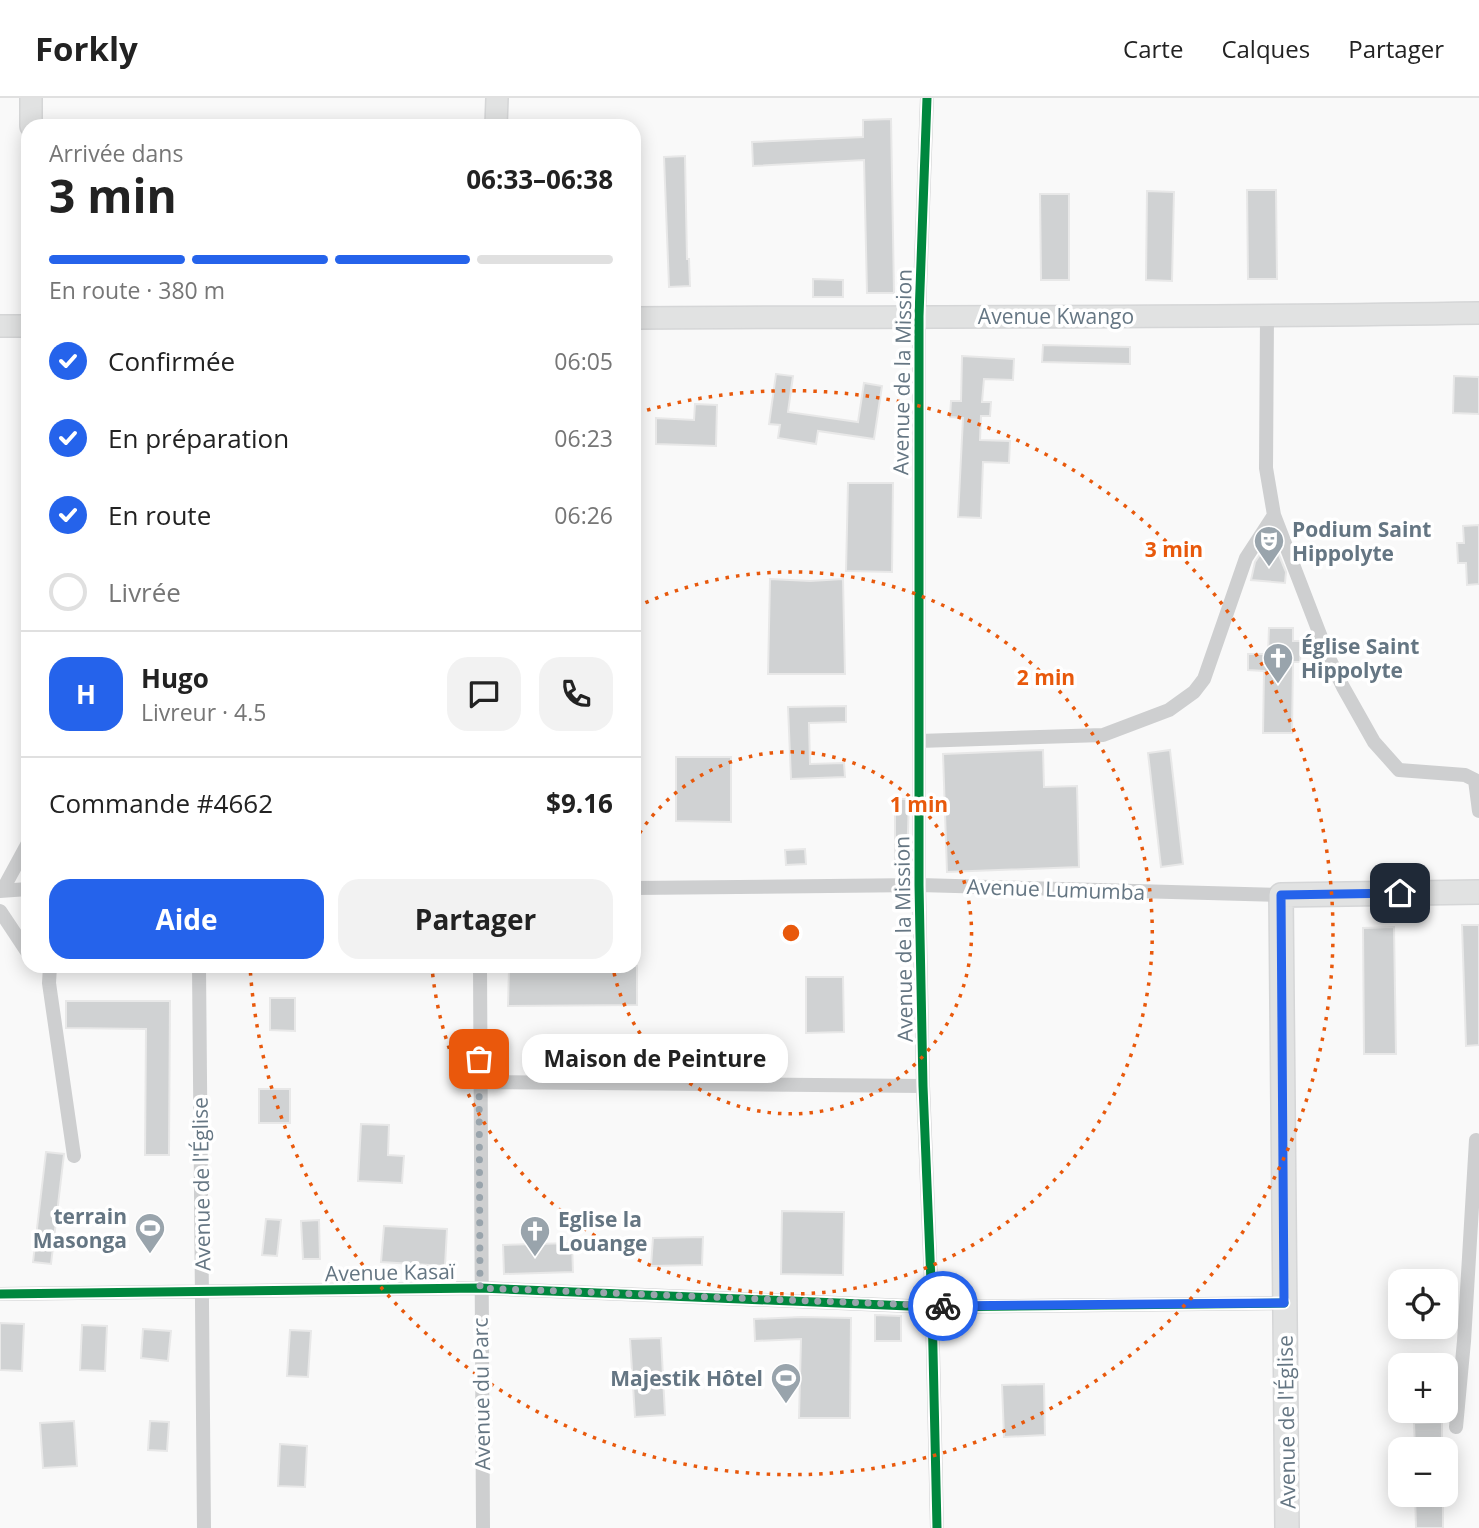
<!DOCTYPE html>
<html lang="fr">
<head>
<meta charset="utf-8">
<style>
  :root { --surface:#fff; --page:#f2f2f2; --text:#222; --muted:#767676; --line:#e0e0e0; --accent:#2563eb }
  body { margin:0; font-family:"Open Sans",sans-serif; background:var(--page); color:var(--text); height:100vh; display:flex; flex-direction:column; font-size:26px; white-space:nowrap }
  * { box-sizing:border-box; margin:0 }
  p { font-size:23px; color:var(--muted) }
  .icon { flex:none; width:38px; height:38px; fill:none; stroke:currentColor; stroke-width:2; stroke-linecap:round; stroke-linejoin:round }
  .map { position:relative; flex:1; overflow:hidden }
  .panel { position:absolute; left:21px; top:21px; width:620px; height:854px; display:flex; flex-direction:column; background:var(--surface); border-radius:21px; box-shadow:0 4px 18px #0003 }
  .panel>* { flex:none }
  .controls { position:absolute; left:1388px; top:1171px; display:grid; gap:14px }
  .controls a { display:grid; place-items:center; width:70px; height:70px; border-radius:14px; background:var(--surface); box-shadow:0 4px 18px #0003; font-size:35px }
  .pin { position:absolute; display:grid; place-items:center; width:60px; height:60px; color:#fff; margin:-30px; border-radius:14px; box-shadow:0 4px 10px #0006 }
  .courier { position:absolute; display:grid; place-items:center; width:70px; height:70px; margin:-35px; border:5px solid #2563eb; border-radius:50%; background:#fff; color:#222; box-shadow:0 2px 9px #0007 }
  .bubble { position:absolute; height:49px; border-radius:21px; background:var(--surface); box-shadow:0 4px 18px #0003; font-size:23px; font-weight:700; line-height:49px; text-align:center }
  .summary em { font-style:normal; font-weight:700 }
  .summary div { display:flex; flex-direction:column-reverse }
  .summary { display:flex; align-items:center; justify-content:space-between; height:119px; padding:0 28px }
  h1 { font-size:46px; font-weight:700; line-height:52px }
  .bar { display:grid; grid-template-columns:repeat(4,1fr); gap:10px 7px; align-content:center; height:84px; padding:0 28px }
  .bar i { height:9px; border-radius:5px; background:var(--line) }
  .bar .on { background:var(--accent) }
  .bar p { grid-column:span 4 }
  .line { display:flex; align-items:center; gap:18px; padding:0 28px; border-top:2px solid var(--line) }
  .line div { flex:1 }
  .round { display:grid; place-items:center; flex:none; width:74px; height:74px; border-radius:21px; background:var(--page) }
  ol { padding:0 28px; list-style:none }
  li { display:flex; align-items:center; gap:21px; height:77px }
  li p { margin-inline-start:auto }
  li .icon { padding:7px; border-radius:50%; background:var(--accent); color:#fff; stroke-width:4 }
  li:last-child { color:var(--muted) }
  li i { width:38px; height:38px; border:4px solid var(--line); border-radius:50% }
  .cta { display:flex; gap:14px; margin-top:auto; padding:14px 28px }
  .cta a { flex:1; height:80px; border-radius:21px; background:var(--accent); color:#fff; font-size:28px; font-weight:700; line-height:80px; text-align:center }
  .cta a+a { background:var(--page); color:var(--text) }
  header { display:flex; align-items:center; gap:42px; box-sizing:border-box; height:98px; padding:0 35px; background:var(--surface); border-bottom:2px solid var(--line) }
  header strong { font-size:33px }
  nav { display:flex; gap:38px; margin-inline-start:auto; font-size:24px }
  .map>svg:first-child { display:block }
  .building { fill:#d0d2d3; stroke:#e8e8e8; stroke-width:2 }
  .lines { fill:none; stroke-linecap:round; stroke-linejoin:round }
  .secondary-casing { stroke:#d5d6d7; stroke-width:24 }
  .primary-casing { stroke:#d5d6d7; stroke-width:26 }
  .street { stroke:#cecfd0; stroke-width:14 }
  .secondary { stroke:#e1e2e2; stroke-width:21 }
  .primary { stroke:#e1e2e2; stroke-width:23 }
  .cycleway-casing { stroke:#fff; stroke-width:13 }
  .cycleway { stroke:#00873e; stroke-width:9 }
  .done { stroke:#99a4ac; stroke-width:7; stroke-dasharray:0 12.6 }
  .route { stroke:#2563eb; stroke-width:9 }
  .ring { fill:none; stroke:#e8590c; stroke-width:3.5; stroke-dasharray:3.5 7 }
  .labels { text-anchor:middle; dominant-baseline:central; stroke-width:7; stroke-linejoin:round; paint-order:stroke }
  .street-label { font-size:21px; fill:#657683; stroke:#fff }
  .poi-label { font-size:21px; font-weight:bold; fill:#657683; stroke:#fff; text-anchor:start }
  .centre { fill:#e8590c; stroke:#fff; stroke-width:3.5 }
  .ring-label { font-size:21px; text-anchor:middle; font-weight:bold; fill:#e8590c; stroke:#fff; stroke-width:7; stroke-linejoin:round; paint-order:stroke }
</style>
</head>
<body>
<header>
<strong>Forkly</strong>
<nav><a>Carte</a><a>Calques</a><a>Partager</a></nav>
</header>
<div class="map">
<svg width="1479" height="1430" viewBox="0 0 1479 1430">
  <rect width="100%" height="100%" fill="#f9f9f9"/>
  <!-- building -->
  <path class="building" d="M891,21L894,195H867L864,62L753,68L752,44L863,39V22Z
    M685,58L687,161H689L690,188L669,189L664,59Z
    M1247,92H1276L1277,181H1248Z
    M1147,93L1174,94L1172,183L1146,182Z
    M1040,96H1069V182H1041Z
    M813,181L843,182V199H813Z
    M1043,247L1130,249V266L1042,264Z
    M962,258L1014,261L1013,282L984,281L982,304H991L990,318H981L980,342L1010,343L1009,365L983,364L981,420L958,419L963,320L950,319L951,303H961Z
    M776,276L793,278L788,314L858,324L864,285L882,288L874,341L818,333L816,346L778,340L780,327L769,326Z
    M1454,278L1479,279V316L1453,315Z
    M695,306L717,307L716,348L656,346V320L694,322Z
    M848,385H893L892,474L846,473Z
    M1479,427V486L1467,487L1466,465H1458L1457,445H1464L1463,428Z
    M1261,455L1279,457L1286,474L1285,485L1251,482L1255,464Z
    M770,481L810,483L843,481L845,576H768Z
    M1269,530H1293V543H1301L1300,564H1293L1292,635H1263L1264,573L1248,572V556H1268Z
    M846,608V624L809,625L810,666L844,665L845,679L791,681L788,609Z
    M1043,652L1044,689L1077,688L1079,769L947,774L943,656Z
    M1170,652L1183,766L1161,769L1148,655Z
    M676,659H731V724L676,723Z
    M895,701H909L907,765H895Z
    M805,751L806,766L786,767L785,752Z
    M1462,827H1479V947L1466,948Z
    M1394,829L1396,956H1364L1363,830Z
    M509,868H637V907L508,908Z
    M806,879H843L844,934L806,935Z
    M270,900H295V933L270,932Z
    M66,903H170L169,1057H145L146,931L66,930Z
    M259,991H290V1025H259Z
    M361,1026L389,1027L388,1057L404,1058L402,1085L358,1083Z
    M46,1054L64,1056L51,1166L33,1164Z
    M782,1113L844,1114L843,1177L781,1176Z
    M266,1121L281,1122L277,1158L262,1157Z
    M319,1122L320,1161H303L301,1123Z
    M384,1128L447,1131L445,1168L381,1164Z
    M703,1139L702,1167L651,1168L653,1140Z
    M572,1145L573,1174L504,1176L503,1147Z
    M875,1217L901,1218V1243H875Z
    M801,1219L851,1220L850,1320H799L801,1241L755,1243L754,1221Z
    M0,1225L24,1226L22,1273L0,1272Z
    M82,1227L107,1228L105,1273L80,1272Z
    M143,1231L171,1233L168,1263L141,1260Z
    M290,1232L311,1233L308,1279L287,1278Z
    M661,1240L665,1317L635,1319L630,1241Z
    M1044,1286L1045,1337L1004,1339L1002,1287Z
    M74,1323L77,1368L43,1370L40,1325Z
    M150,1323L169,1324L167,1353L148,1352Z
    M1442,1324V1351H1415L1414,1325Z
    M280,1346L307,1348L305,1389L278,1388Z
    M1415,1396H1443V1430H1416Z"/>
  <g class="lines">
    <!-- secondary casing -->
    <g class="secondary-casing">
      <path id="secondary" d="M31,28V0
        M496,28L497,0
        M634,220C915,218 1197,220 1479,215
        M0,228H28"/>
    </g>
    <!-- primary casing -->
    <g class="primary-casing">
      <path id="primary" d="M1287,1430L1281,797L1479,794"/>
    </g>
    <!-- street -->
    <path class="street" d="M927,0L919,218V787L923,988L932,1209L937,1430
      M1267,218L1266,370L1274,417L1329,560L1343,589L1374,644L1399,672L1465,677L1475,682L1479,713
      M919,643L1103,637L1169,612L1194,594L1204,581L1246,460L1274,417
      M634,790L919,787L1281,797
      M0,793L28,791
      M2,793L28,745
      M0,813L28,855
      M50,868L49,885L74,1058
      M199,868L204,1430
      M480,868L483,1430
      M479,984L923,988
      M0,1196L480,1190L932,1209L1284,1205
      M1456,1329L1464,1243L1476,1042"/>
    <!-- secondary -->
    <use href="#secondary" class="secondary"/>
    <!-- primary -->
    <use href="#primary" class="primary"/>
    <!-- cycleway casing -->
    <g class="cycleway-casing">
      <path id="cycleway" d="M927,0L919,218V787L923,988L932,1209L937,1430
        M0,1196L480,1190L932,1209L1284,1205"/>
    </g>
    <!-- cycleway -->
    <use href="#cycleway" class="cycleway"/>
  </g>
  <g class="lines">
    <!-- done -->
    <path class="done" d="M479,961L480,1190L943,1208"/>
    <!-- route -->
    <path class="route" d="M943,1208L1284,1205L1281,797L1400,795"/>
  </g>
  <!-- distance rings -->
  <g class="ring">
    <path d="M634 744A181 181 0 1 1 613 870"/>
    <path d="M636 509A361 361 0 1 1 432 870"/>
    <path d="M637 315A542 542 0 1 1 250 868"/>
  </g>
  <!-- icons -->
  <defs>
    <g id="theatre-pin" transform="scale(1.575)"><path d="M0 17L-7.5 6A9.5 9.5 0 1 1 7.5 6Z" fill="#99a4ac" stroke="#fff"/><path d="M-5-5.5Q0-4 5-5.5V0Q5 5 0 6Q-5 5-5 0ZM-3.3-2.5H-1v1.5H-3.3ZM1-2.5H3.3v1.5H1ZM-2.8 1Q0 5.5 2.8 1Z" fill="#fff"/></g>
    <g id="church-pin" transform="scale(1.575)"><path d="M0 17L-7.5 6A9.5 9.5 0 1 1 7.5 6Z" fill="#99a4ac" stroke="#fff"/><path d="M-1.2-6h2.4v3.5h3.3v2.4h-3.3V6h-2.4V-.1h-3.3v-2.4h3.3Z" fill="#fff"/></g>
    <g id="stadium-pin" transform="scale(1.575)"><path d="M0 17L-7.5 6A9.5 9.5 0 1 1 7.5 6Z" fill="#99a4ac" stroke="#fff"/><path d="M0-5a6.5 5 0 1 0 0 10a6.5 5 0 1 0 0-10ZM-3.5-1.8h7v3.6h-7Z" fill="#fff"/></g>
  </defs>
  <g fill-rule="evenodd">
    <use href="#theatre-pin" x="1269" y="443"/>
    <use href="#church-pin" x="1278" y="560"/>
    <use href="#stadium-pin" x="150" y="1130"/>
    <use href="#church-pin" x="535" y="1133"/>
    <use href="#stadium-pin" x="786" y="1280"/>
  </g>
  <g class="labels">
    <!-- street labels -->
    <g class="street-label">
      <text x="1056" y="218">Avenue Kwango</text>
      <text transform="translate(902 274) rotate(-89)">Avenue de la Mission</text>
      <text transform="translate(1056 791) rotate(2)">Avenue Lumumba</text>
      <text transform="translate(903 841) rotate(-91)">Avenue de la Mission</text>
      <text transform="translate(201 1086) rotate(-91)">Avenue de l'Église</text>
      <text transform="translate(390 1174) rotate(-1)">Avenue Kasaï</text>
      <text transform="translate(481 1296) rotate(-91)">Avenue du Parc</text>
      <text transform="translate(1286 1324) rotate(-91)">Avenue de l'Église</text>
    </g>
    <!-- poi labels -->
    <g class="poi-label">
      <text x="1292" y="431">Podium Saint<tspan x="1292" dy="24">Hippolyte</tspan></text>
      <text x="1301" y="548">Église Saint<tspan x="1301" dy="24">Hippolyte</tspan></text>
      <text x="127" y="1118" text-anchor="end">terrain<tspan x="127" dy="24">Masonga</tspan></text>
      <text x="558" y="1121">Eglise la<tspan x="558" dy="24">Louange</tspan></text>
      <text x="763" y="1280" text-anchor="end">Majestik Hôtel</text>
    </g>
  </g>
  <circle cx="791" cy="835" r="10" class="centre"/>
  <g class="ring-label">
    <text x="1174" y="459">3 min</text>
    <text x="1046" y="587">2 min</text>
    <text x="919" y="714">1 min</text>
  </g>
</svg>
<div class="controls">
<a><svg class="icon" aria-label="locate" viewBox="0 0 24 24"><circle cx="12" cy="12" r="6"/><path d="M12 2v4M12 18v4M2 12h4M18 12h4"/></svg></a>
<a>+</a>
<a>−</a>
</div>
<div class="pin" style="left:479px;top:961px;background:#ea580c"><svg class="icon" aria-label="bag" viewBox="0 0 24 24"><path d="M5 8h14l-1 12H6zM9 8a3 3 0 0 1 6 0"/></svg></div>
<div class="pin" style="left:1400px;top:795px;background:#1f2937"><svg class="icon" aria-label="home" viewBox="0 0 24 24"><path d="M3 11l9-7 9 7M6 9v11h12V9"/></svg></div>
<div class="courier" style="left:943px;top:1208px"><svg class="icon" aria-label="bike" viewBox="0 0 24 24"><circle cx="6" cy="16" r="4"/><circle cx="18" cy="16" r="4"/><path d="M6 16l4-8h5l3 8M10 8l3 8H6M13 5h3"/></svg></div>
<div class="bubble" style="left:522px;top:936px;width:266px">Maison de Peinture</div>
<section class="panel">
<div class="summary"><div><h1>3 min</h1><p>Arrivée dans</p></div><em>06:33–06:38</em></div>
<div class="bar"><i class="on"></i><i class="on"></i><i class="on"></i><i></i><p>En route · 380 m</p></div>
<ol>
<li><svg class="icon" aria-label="check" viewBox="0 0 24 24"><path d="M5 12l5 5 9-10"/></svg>Confirmée<p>06:05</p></li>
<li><svg class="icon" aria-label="check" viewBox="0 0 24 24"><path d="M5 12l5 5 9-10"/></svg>En préparation<p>06:23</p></li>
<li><svg class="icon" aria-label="check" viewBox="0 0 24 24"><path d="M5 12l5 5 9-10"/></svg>En route<p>06:26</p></li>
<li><i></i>Livrée</li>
</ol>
<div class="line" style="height:126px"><b class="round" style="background:var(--accent);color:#fff">H</b><div><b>Hugo</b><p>Livreur · 4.5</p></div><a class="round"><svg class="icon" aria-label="chat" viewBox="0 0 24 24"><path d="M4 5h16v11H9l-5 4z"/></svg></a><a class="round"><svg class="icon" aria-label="phone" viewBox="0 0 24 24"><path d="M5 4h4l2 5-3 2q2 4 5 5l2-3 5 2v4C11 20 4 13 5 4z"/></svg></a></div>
<div class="line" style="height:91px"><div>Commande #4662</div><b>$9.16</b></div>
<div class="cta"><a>Aide</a><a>Partager</a></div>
</section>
</div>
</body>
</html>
